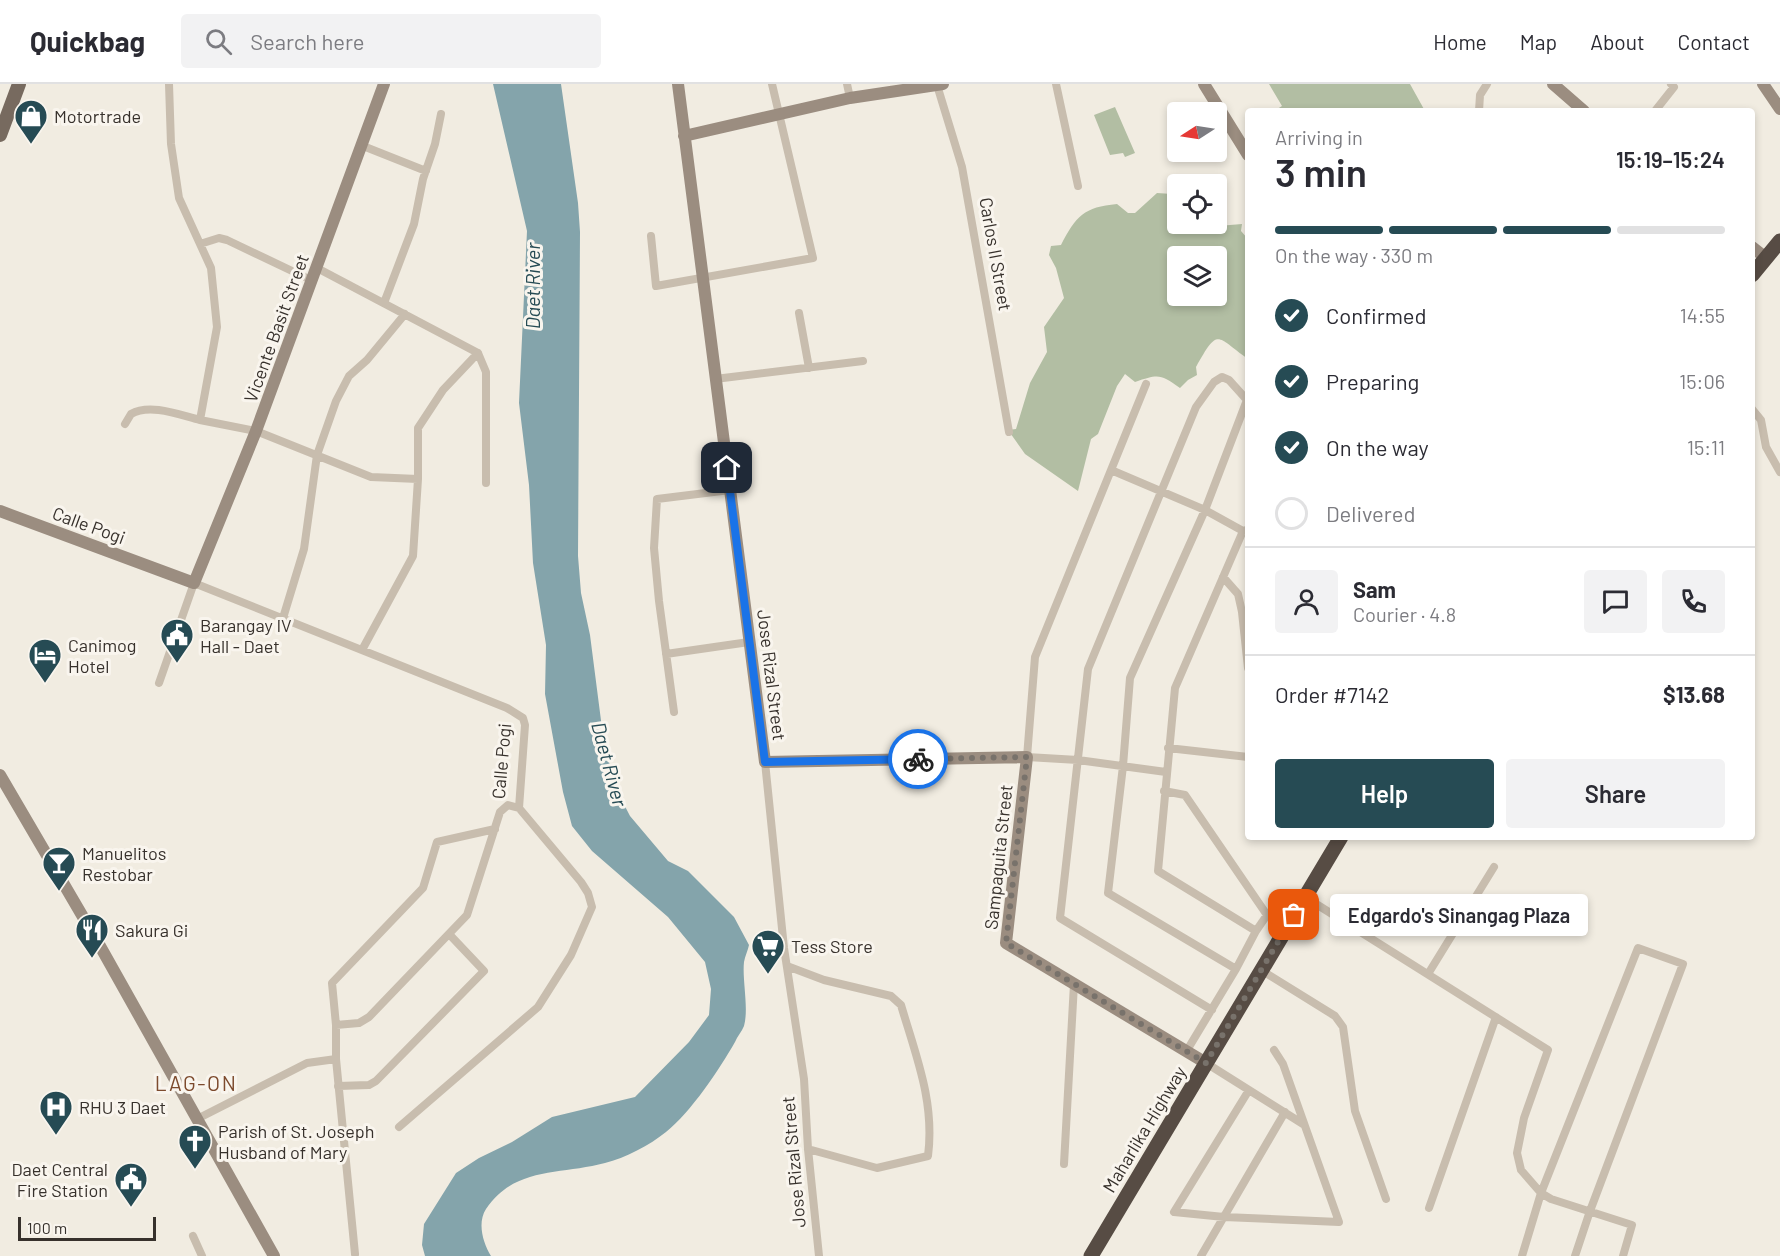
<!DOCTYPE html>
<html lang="en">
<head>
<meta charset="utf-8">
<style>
  :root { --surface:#fff; --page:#f2f2f3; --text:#2b2b33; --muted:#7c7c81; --line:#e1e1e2; --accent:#264b54 }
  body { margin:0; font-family:Barlow,sans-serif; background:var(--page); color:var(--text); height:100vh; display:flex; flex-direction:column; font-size:22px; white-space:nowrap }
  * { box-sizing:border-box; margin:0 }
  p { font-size:20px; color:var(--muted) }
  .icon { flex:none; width:33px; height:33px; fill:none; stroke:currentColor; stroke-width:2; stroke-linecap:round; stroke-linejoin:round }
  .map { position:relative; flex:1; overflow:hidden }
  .drawer { position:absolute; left:1245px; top:24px; width:510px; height:732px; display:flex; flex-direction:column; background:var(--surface); border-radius:6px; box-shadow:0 3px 9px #0003 }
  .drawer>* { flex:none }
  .needle { width:39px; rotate:258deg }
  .controls { position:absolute; left:1167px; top:18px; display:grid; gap:12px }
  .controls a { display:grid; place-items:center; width:60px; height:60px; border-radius:6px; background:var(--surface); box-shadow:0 3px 9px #0003; font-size:30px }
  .scale { position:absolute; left:18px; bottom:15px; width:138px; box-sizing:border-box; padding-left:6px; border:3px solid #37312c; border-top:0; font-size:16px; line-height:21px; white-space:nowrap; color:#37312c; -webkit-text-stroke:4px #f9f5ee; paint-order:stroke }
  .pin { position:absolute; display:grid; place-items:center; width:51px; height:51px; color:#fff; margin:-26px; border-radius:12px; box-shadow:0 3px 9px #0006 }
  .courier { position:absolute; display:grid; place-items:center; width:60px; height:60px; margin:-30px; border:4px solid #1a73e8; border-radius:50%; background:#fff; color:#222; box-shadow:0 2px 8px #0007 }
  .bubble { position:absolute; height:42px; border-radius:6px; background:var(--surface); box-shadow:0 3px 9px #0003; font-size:20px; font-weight:600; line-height:42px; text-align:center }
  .headline em { font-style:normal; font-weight:600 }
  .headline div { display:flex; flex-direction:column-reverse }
  .headline { display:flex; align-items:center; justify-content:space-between; height:102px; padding:0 30px }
  h1 { font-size:39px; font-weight:600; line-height:45px }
  .bar { display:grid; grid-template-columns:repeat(4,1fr); gap:9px 6px; align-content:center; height:72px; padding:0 30px }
  .bar i { height:8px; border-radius:4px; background:var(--line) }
  .bar .active { background:var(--accent) }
  .bar p { grid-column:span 4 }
  .line { display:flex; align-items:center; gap:15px; padding:0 30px; border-top:2px solid var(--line) }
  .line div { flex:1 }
  .round { display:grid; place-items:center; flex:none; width:63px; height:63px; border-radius:6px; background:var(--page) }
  ol { padding:0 30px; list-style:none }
  li { display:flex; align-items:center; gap:18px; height:66px }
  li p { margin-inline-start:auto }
  li .icon { padding:6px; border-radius:50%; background:var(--accent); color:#fff; stroke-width:4 }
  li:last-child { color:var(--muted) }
  li i { width:33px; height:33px; border:3px solid var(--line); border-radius:50% }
  .primary-button { display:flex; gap:12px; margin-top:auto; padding:12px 30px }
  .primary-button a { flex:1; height:69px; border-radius:6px; background:var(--accent); color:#fff; font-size:24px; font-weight:600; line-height:69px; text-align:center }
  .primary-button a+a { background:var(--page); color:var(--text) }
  header { display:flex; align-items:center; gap:36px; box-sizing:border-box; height:84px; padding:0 30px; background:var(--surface); border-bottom:2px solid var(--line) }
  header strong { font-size:28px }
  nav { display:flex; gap:33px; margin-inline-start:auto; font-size:21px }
  .search { width:420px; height:54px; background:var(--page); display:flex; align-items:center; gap:15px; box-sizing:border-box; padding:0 21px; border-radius:6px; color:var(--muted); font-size:22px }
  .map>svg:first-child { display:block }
  .green { fill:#b2bea3; fill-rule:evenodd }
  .water { fill:#84a4ab }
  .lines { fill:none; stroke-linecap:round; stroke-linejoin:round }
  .street { stroke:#c8bdae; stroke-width:8 }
  .secondary { stroke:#9b8d80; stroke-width:12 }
  .primary { stroke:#776a5f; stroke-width:14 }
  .highway { stroke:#574c44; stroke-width:15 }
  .done { stroke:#78726b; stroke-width:6; stroke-dasharray:0 10.8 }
  .route { stroke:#1a73e8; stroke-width:8 }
  .labels { text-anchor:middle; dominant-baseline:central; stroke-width:6; stroke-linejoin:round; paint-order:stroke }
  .poi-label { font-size:18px; fill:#37312c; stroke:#f9f5ee; text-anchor:start }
  .street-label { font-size:18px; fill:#37312c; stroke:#f9f5ee }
  .water-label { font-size:20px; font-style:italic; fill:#264b54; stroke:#f9f5ee }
  .quarter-label { font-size:21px; letter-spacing:1.5px; fill:#7d4b2e; stroke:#f9f5ee }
</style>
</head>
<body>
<header>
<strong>Quickbag</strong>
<div class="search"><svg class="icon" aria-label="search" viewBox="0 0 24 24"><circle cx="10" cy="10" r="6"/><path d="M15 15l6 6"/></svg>Search here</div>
<nav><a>Home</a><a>Map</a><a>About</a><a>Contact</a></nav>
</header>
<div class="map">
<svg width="1780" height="1172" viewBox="0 0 1780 1172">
  <rect width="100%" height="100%" fill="#f1ece1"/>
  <!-- green -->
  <path class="green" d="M1269,0H1410L1425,27H1274L1282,22Z
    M1115,23L1135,69L1125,73L1123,69L1110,71L1094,31Z
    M1157,109L1172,110L1177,121L1178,140H1216L1218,142L1242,140L1241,147L1248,155L1245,178L1248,179V275C1216,253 1219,242 1196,283L1197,291L1188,296L1180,304C1160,290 1159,290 1135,298L1125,290L1117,302L1098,350L1091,355L1078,407L1025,370L1008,346L1016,345L1030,299L1047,268L1044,243L1064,214L1056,184L1049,171L1051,162L1061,161C1076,132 1084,123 1117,120L1128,129H1135ZM1178,172H1216V212H1178Z"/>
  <!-- water -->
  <path class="water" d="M493,0H561L578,119L580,148L578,472L581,509L590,551L603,652L615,703L630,732L668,777L688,787L734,833L749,861C748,866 745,872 744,878C742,896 749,924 744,942C742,947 737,953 735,958C719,986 691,1028 666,1048C650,1061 625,1074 605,1079C561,1091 515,1082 486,1125C477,1139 483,1159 491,1172H425L422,1161L424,1140L456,1089L479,1074L512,1058L552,1033L635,1013L689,958L709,931L711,905L705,878L668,833L592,767L572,742L563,708L545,610L546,561L533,479L529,401L519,319L527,147Z"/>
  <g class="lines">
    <!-- street -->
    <path class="street" d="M169,0L171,60L179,114L211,184L217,243L200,336L256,347L371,393L418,395
      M847,0L850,14
      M1056,0L1078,102
      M937,1L962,83L1009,348
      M1479,27L1480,11L1487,0
      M1655,27L1674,3L1671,0
      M363,62L426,87
      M651,152L656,202L813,174L772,0
      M200,160L219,154L227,156L313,197
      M317,184L478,269L443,306L418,344V395L413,472L362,566
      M384,219L414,140L423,95L435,60L441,30
      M799,229L809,284
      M478,269L486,288V399
      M715,295L863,277
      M1146,300L1035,573L1027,673L1078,676L1166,688
      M1752,325L1761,336L1766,363L1780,388
      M125,340L131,330C150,319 180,331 200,336
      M1111,386L1205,426L1243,447L1247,446
      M1223,493L1238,510L1242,528L1248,584
      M283,534L304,465L317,371L336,317L349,292L367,276L405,230
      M666,570L749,558
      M159,599L194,499L507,624L523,634L525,641L519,724L508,721L500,728L467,831L369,933L359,939L336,941V975L307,979L197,1035
      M674,628L659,517L654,464L657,415L730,406
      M1168,664L1248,673
      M765,678L784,864L804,995L808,1065L819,1172
      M1164,707L1185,711L1267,831L1256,847
      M1305,813L1548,966L1524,1034L1517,1069L1521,1086L1541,1109L1551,1115L1632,1141L1623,1172
      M787,882L824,896L891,912L901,921C916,972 935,1018 928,1072L877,1084L808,1065
      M1236,885L1256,847L1158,787L1175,604L1243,447
      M1261,886L1335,932L1343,943L1355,1027L1386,1115
      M1428,890L1494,783
      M336,941L332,899L423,804L437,758L495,745
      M1186,968L1236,885L1108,809L1123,682L1130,594L1205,426L1247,316L1229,296L1222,293L1214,298L1196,323L1088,585L1060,834L1212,926
      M336,975L355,1170
      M1206,979L1303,1040
      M338,1002L369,1001L376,997L484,887L449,850
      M1249,1006L1174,1128L1224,1133L1339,1138L1283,980L1274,966
      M399,1043L538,923L571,871L592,823L588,809L581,798L519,724
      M1064,1080L1074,900
      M1429,1124L1496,933
      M193,1152L202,1172
      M1201,1172L1285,1028
      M1522,1172L1541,1109L1638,864L1683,880L1590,1127L1575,1172"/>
    <!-- secondary -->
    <path class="secondary" d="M678,0L765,678L1027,673L1006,859L1206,979
      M1204,0L1248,71
      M1553,0L1584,27
      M1763,0L1780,25
      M684,52L850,14L943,0
      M1752,163L1766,174
      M0,427L194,499L256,347L384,0
      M0,691L100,862L274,1172"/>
    <!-- primary -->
    <path class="primary" d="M0,51L19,0"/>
    <!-- highway -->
    <path class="highway" d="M1752,191L1780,157
      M1091,1172L1341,753"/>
  </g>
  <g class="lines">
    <!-- done -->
    <path class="done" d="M918,675L1027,673L1006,859L1206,979L1294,831"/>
    <!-- route -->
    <path class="route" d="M727,384L765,678L918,675"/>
  </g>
  <!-- icons -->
  <defs>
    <g id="shop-pin" transform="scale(1.725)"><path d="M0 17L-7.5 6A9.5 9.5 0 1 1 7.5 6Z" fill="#264b54" stroke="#f9f5ee"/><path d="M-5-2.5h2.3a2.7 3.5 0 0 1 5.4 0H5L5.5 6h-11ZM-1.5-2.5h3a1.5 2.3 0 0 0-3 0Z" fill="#fff"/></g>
    <g id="civic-pin" transform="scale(1.725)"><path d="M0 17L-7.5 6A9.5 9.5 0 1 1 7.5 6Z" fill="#264b54" stroke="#f9f5ee"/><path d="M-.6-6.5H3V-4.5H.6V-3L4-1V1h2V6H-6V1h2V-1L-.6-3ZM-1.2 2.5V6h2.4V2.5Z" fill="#fff"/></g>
    <g id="hotel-pin" transform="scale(1.725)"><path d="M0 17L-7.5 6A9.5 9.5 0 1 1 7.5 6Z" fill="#264b54" stroke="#f9f5ee"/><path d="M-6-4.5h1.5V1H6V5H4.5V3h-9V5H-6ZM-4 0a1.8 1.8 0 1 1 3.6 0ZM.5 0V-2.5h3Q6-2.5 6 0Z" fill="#fff"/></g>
    <g id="bar-pin" transform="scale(1.725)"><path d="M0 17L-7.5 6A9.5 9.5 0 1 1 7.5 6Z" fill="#264b54" stroke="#f9f5ee"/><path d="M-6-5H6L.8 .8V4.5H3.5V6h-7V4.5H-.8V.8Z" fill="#fff"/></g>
    <g id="restaurant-pin" transform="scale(1.725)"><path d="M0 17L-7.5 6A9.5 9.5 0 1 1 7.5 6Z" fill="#264b54" stroke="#f9f5ee"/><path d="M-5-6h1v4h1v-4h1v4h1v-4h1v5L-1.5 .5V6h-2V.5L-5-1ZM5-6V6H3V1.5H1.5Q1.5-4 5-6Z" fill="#fff"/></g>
    <g id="supermarket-pin" transform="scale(1.725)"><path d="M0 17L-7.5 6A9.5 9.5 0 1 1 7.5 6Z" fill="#264b54" stroke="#f9f5ee"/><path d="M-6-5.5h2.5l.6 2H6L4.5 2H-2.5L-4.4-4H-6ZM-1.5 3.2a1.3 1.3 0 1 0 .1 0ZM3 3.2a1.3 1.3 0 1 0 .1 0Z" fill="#fff"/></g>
    <g id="hospital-pin" transform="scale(1.725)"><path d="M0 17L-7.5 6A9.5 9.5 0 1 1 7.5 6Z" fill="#264b54" stroke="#f9f5ee"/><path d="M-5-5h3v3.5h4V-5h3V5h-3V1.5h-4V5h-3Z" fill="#fff"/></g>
    <g id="church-pin" transform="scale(1.725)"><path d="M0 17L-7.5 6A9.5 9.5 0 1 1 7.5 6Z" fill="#264b54" stroke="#f9f5ee"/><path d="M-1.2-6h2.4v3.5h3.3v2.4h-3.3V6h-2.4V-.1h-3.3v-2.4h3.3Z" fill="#fff"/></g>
  </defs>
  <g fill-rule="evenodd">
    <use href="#shop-pin" x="31" y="32"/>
    <use href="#civic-pin" x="177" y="551"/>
    <use href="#hotel-pin" x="45" y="571"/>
    <use href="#bar-pin" x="59" y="779"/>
    <use href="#restaurant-pin" x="92" y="846"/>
    <use href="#supermarket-pin" x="768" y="862"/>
    <use href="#hospital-pin" x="56" y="1023"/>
    <use href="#church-pin" x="195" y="1057"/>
    <use href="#civic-pin" x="131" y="1095"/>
  </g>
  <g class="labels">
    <!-- poi labels -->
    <g class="poi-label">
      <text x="54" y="32">Motortrade</text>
      <text x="200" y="541">Barangay IV<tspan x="200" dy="21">Hall - Daet</tspan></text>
      <text x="68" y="561">Canimog<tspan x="68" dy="21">Hotel</tspan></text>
      <text x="82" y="769">Manuelitos<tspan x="82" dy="21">Restobar</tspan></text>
      <text x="115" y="846">Sakura Gi</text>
      <text x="791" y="862">Tess Store</text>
      <text x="79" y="1023">RHU 3 Daet</text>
      <text x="218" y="1047">Parish of St. Joseph<tspan x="218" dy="21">Husband of Mary</tspan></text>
      <text x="108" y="1085" text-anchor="end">Daet Central<tspan x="108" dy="21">Fire Station</tspan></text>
    </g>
    <!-- street labels -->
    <g class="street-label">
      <text transform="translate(996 170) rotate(80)">Carlos II Street</text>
      <text transform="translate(276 244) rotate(-70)">Vicente Basit Street</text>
      <text transform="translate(89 441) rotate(20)">Calle Pogi</text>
      <text transform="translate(772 591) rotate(83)">Jose Rizal Street</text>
      <text transform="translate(501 677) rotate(-85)">Calle Pogi</text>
      <text transform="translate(998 773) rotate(-84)">Sampaguita Street</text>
      <text transform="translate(1144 1045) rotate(-59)">Maharlika Highway</text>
      <text transform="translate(793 1078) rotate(-95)">Jose Rizal Street</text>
    </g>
    <!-- water labels -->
    <g class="water-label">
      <text transform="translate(532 202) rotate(-90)">Daet River</text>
      <text transform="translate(610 680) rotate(75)">Daet River</text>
    </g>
    <!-- quarter labels -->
    <g class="quarter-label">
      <text x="196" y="998">LAG-ON</text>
    </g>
  </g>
</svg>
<div class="controls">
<a><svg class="needle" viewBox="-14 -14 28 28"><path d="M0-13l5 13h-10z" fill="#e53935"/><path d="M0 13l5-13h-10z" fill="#7c7c81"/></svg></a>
<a><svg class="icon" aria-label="locate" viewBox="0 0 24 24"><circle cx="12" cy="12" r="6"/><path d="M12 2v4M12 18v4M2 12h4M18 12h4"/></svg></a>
<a><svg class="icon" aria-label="layers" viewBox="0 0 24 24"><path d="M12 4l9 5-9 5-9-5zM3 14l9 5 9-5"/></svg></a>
</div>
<div class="scale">100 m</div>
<div class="pin" style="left:1294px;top:831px;background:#ea580c"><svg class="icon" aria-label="bag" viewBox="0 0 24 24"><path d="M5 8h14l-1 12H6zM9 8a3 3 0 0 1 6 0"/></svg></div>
<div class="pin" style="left:727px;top:384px;background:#1f2937"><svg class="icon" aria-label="home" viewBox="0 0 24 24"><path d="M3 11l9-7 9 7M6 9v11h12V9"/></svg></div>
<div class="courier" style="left:918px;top:675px"><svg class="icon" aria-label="bike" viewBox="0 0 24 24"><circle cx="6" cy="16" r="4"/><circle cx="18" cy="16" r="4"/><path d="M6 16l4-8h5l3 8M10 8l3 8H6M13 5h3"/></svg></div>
<div class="bubble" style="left:1330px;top:810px;width:258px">Edgardo's Sinangag Plaza</div>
<section class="drawer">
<div class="headline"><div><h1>3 min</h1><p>Arriving in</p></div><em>15:19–15:24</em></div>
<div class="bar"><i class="active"></i><i class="active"></i><i class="active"></i><i></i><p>On the way · 330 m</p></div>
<ol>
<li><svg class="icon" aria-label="check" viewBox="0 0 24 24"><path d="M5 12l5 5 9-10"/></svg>Confirmed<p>14:55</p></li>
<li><svg class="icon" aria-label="check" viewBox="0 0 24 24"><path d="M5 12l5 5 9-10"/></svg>Preparing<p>15:06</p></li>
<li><svg class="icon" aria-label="check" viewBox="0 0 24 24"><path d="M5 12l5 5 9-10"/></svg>On the way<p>15:11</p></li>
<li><i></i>Delivered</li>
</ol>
<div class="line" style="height:108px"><a class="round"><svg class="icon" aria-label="person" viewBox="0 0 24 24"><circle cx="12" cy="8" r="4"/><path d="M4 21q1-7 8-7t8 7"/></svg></a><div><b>Sam</b><p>Courier · 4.8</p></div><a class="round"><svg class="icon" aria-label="chat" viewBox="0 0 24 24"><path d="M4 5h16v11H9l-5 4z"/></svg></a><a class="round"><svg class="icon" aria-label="phone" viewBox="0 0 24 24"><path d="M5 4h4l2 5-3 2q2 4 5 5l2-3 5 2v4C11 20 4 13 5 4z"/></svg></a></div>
<div class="line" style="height:78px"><div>Order #7142</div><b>$13.68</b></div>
<div class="primary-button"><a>Help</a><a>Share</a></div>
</section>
</div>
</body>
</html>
